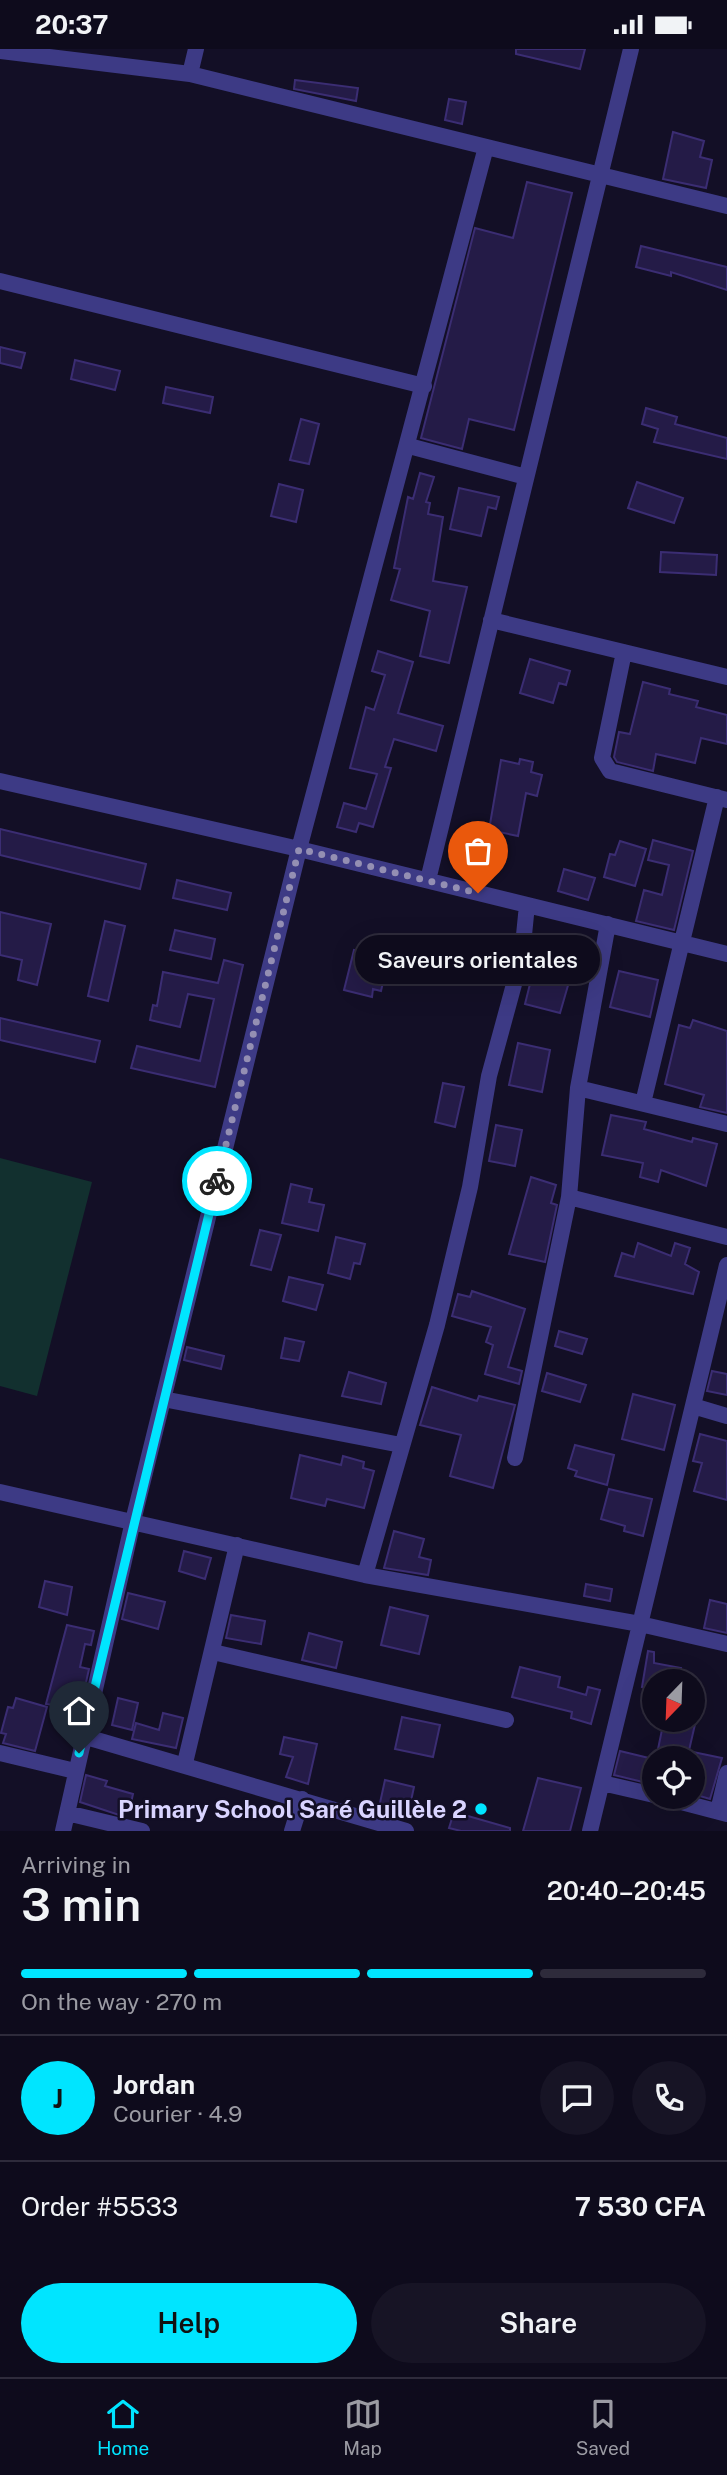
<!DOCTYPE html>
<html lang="en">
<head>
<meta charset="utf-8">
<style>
  :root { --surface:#0e0b1c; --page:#171425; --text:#f1f3f6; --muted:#9b9ba3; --line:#2e2b3b; --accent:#00e5ff }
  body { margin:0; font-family:"Public Sans",sans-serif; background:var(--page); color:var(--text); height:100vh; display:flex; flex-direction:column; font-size:26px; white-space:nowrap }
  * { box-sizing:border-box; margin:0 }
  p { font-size:23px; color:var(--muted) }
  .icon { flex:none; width:38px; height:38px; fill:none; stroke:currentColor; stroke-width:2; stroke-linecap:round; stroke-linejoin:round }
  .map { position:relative; height:1782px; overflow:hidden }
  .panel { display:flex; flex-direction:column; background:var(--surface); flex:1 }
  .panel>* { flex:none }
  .needle { width:46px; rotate:203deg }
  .tools { position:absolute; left:642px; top:1620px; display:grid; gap:14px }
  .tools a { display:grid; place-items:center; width:63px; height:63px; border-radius:50%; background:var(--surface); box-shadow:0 7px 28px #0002,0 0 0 2px var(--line); font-size:35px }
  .pin { position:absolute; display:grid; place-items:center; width:60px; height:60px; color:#fff; margin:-72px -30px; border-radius:50% 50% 50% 0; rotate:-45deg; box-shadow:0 0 7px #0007 }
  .pin .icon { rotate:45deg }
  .courier { position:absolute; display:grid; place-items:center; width:70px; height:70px; margin:-35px; border:5px solid #00e5ff; border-radius:50%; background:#fff; color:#222; box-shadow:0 2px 9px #0007 }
  .bubble { position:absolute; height:49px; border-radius:24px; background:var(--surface); box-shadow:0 7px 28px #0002,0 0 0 2px var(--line); font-size:23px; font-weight:600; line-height:49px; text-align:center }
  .summary em { font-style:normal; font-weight:600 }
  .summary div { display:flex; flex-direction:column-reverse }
  .summary { display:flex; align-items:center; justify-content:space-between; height:119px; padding:0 21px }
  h1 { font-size:46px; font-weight:600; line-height:52px }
  .bar { display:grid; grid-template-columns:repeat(4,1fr); gap:10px 7px; align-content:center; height:84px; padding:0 21px }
  .bar i { height:9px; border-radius:5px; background:var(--line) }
  .bar .selected { background:var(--accent) }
  .bar p { grid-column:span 4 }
  .line { display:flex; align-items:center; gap:18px; padding:0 21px; border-top:2px solid var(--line) }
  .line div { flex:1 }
  .round { display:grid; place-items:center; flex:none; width:74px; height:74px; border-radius:37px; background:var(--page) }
  .button { display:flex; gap:14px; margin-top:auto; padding:14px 21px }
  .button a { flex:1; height:80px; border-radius:42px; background:var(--accent); color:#111; font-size:28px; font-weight:600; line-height:80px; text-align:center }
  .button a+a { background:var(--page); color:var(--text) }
  .status { display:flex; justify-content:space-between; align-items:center; height:49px; padding:0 35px; background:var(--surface); direction:ltr }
  .status svg { height:19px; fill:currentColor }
  .dock { display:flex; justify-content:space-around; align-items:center; height:98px; border-top:2px solid var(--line); background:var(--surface); font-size:19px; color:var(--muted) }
  .dock a { display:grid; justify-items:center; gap:4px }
  .dock .selected { color:var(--accent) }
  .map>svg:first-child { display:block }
  .green { fill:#12302f }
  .building { fill:#241b47; stroke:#3b2d73; stroke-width:2 }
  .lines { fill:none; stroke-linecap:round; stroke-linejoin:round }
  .minor { stroke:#3d3a85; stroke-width:16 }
  .done { stroke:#948fb3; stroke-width:7; stroke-dasharray:0 12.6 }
  .route { stroke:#00e5ff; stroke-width:9 }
  .poi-dot { fill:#00e5ff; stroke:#130f26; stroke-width:2.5 }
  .labels { text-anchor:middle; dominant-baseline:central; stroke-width:5; stroke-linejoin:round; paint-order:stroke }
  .poi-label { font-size:24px; font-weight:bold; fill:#d9d4ff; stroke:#130f26; text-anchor:end }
</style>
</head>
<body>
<div class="status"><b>20:37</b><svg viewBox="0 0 49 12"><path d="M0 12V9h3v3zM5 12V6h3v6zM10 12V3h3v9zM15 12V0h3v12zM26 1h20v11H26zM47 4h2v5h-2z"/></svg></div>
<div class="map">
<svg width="727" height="1782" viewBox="0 0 727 1782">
  <rect width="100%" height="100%" fill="#130f26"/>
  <!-- green -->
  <path class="green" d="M0,1109L92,1133L37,1347L0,1337Z"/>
  <!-- building -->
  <path class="building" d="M516,0H585L580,20L516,5Z
    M295,31L358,39L356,52L294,40Z
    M449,50L466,53L462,75L445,71Z
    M673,83L704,92L700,108L712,111L706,139L663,130Z
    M527,133L572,144L514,381L469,370L462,400L421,389L475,179L513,189Z
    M641,197L727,218V241L671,223V227L636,218Z
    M0,298L25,304L21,319L0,314Z
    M75,311L120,322L115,341L71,330Z
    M166,338L213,348L210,364L163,354Z
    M646,359L677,368L675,375L727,389V410L654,393L658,380L642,375Z
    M301,370L319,375L309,415L290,411Z
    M420,424L434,428L426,453L430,454L428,465L443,468L433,532L467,538L449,614L420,607L430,562L391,551L400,520L394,519L408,448L413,450Z
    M637,433L683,449L674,474L628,459Z
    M279,435L303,441L296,473L271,467Z
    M459,439L499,448L496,460L488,458L481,487L450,480Z
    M661,503L717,506L716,526L660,523Z
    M378,602L413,613L398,664L443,677L436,702L394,690L385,718L391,719L373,778L359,774L356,783L337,778L344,754L366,760L377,725L350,719L366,658L374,661L385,626L372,622Z
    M530,610L570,622L566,636L559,634L553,654L520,644Z
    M643,633L670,640L669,645L698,652L696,658L727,666V695L701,689L695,714L656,705L653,722L617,713L614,708L619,683L630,685Z
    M520,710L533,713L531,723L542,726L537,747L526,744L518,787L489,781L501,711L519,715Z
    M0,780L146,815L140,840L0,806Z
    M653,791L693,802L674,881L636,872L644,841L662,846L669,816L648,811Z
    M620,792L646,800L635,837L604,828L610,805L615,806Z
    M564,820L595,829L588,851L558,842Z
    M177,831L231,844L227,861L173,849Z
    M0,863L51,875L37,936L18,931L22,911L0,906Z
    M105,872L125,877L108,952L88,947Z
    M175,881L215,890L211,910L170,901Z
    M535,891L578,902L560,964L525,955L530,935L525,934Z
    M354,901L381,907L378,918L386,920L381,942L373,940L372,948L344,941Z
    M224,911L243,916L215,1038L131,1019L137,997L200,1012L214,950L188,945L180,978L150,971L153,956L157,957L163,923L218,934Z
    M619,922L658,931L650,968L610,958Z
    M0,969L100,992L95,1013L0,991Z
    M693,971L727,982V1064L700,1058L704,1046L665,1035L679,976L690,979Z
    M518,994L550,1001L542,1043L509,1036Z
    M443,1034L464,1038L455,1078L435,1073Z
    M611,1066L646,1073L644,1080L692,1093L693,1089L717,1095L706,1137L661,1121L658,1133L640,1128L643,1114L602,1106Z
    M496,1076L522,1081L515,1117L489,1112Z
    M531,1128L556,1136L551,1154L557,1156L545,1213L509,1205Z
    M291,1135L312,1140L309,1153L324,1156L318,1182L282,1174Z
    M260,1181L281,1186L271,1221L251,1216Z
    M336,1188L365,1195L360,1215L354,1214L350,1230L328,1224Z
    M638,1194L671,1207L675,1194L690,1199L685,1215L699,1223L693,1245L615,1227L622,1204L634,1208Z
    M289,1228L323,1236L316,1261L283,1252Z
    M472,1242L525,1260L508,1318L522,1322L519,1335L485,1325L493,1296L486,1293L491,1278L452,1267L458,1245L470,1248Z
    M559,1282L587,1290L582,1305L555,1297Z
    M285,1289L304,1293L299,1312L281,1309Z
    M187,1298L224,1307L221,1320L184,1311Z
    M712,1322L727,1325V1346L707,1342Z
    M349,1323L386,1334L381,1355L342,1347Z
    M547,1324L586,1336L580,1353L542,1342Z
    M432,1338L477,1352L479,1347L515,1356L493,1439L450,1427L461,1386L420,1376Z
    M633,1345L675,1356L664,1401L622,1390Z
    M700,1385L727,1392V1451L694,1442L702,1414L693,1412Z
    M575,1396L614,1406L607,1436L575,1427L577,1422L568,1419Z
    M300,1406L341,1416L343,1407L364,1413L363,1419L374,1422L364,1459L327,1450L325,1457L291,1449Z
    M609,1440L652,1450L643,1487L624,1482L625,1477L601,1470Z
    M394,1482L424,1490L419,1508L431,1511L428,1526L384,1519Z
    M184,1502L211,1509L205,1530L179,1522Z
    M45,1532L72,1538L67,1566L39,1558Z
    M586,1535L612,1540L610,1552L584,1547Z
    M128,1544L165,1553L158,1580L122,1570Z
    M710,1551L727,1555V1584L704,1579Z
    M390,1558L428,1567L419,1605L381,1596Z
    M231,1566L265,1572L261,1595L226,1589Z
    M67,1576L94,1582L91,1596L85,1595L80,1618L89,1620L80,1660L46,1655Z
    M309,1584L342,1593L336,1619L302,1611Z
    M648,1602L654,1603V1614L681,1619L679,1633H654V1641L642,1638Z
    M520,1618L560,1628L558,1638L586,1646L588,1638L600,1641L591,1675L571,1669L572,1663L512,1648Z
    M16,1649L47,1658L35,1702L3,1694L6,1685L1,1684L8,1658L13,1659Z
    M118,1649L138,1654L132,1681L112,1676Z
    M163,1664L183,1669L176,1699L132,1690L136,1674L159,1681Z
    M402,1668L440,1676L433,1708L395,1700Z
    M664,1671H696L687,1710L657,1705Z
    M284,1688L317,1695L308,1735L286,1728L293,1708L280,1705Z
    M620,1702L653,1710L647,1734L614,1726Z
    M693,1703L722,1709L710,1750L693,1745Z
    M86,1726L107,1732L105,1737L133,1745L129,1763L120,1761L119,1766L80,1753Z
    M538,1729L581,1739L570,1782H523Z
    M385,1731L414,1738L409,1761L404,1760L402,1769L378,1763Z
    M454,1763L510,1779V1782H461L449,1779Z"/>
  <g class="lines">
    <!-- minor -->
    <path class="minor" d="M0,2L190,25L727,157
      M190,25L196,0
      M0,232L424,337
      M409,397L526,428
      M491,571L727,628
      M624,603L602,709L610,722L727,751
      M0,732L299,800L727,905
      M428,831L631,0
      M578,1039L727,1075
      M643,1054L717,748
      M569,1148L727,1188
      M163,1350L401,1396
      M693,1357L727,1367
      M515,1409L569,1148L578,1039L608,875
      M0,1443L365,1526L640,1575L727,1595
      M365,1526L437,1276L470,1138L489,1027L522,906L527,856
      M213,1603L506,1671
      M83,1687L406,1782
      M0,1704L75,1722
      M185,1714L237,1496
      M602,1734L654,1746
      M662,1748L727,1765
      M718,1762L727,1724
      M67,1764L142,1782
      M63,1782L133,1472L299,800L486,98
      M292,1782L302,1750
      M590,1782L727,1216"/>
  </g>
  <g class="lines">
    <!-- done -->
    <path class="done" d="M217,1132L299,800L478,844"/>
    <!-- route -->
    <path class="route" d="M79,1704L217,1132"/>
  </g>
  <!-- markers -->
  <circle class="poi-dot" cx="481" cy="1760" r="7"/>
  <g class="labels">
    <!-- poi labels -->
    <g class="poi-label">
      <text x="467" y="1760">Primary School Saré Guillèle 2</text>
    </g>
  </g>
</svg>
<div class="tools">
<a><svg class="needle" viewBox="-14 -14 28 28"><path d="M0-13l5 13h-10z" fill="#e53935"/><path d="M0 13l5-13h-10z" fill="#9b9ba3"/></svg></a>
<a><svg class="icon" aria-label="locate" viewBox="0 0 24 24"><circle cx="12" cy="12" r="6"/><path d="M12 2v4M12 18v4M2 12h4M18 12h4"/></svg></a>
</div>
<div class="pin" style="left:478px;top:844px;background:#ea580c"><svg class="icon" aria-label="bag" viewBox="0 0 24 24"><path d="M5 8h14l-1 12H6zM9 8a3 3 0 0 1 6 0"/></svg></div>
<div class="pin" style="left:79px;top:1704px;background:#1f2937"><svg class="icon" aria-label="home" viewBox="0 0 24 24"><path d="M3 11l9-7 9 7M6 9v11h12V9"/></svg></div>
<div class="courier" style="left:217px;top:1132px"><svg class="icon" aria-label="bike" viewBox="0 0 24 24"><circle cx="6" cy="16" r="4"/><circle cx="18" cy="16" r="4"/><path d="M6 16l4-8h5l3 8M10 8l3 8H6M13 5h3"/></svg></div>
<div class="bubble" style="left:355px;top:886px;width:245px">Saveurs orientales</div>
</div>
<section class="panel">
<div class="summary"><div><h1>3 min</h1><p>Arriving in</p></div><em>20:40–20:45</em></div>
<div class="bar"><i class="selected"></i><i class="selected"></i><i class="selected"></i><i></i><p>On the way · 270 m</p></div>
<div class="line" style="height:126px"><b class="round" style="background:var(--accent);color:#111">J</b><div><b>Jordan</b><p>Courier · 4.9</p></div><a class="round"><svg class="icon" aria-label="chat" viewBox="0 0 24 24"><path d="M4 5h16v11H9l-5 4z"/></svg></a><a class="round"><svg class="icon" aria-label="phone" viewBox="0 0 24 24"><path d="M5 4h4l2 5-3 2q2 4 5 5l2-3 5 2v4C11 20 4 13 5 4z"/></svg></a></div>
<div class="line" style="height:91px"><div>Order #5533</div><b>7 530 CFA</b></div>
<div class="button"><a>Help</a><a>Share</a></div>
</section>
<nav class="dock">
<a class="selected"><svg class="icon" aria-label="home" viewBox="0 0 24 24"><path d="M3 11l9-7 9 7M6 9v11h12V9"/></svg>Home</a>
<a><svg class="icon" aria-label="map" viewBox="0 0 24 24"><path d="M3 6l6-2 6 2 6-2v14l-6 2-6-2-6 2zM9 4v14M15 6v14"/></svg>Map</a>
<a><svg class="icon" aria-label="saved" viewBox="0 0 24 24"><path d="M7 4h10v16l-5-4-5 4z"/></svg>Saved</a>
</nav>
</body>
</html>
